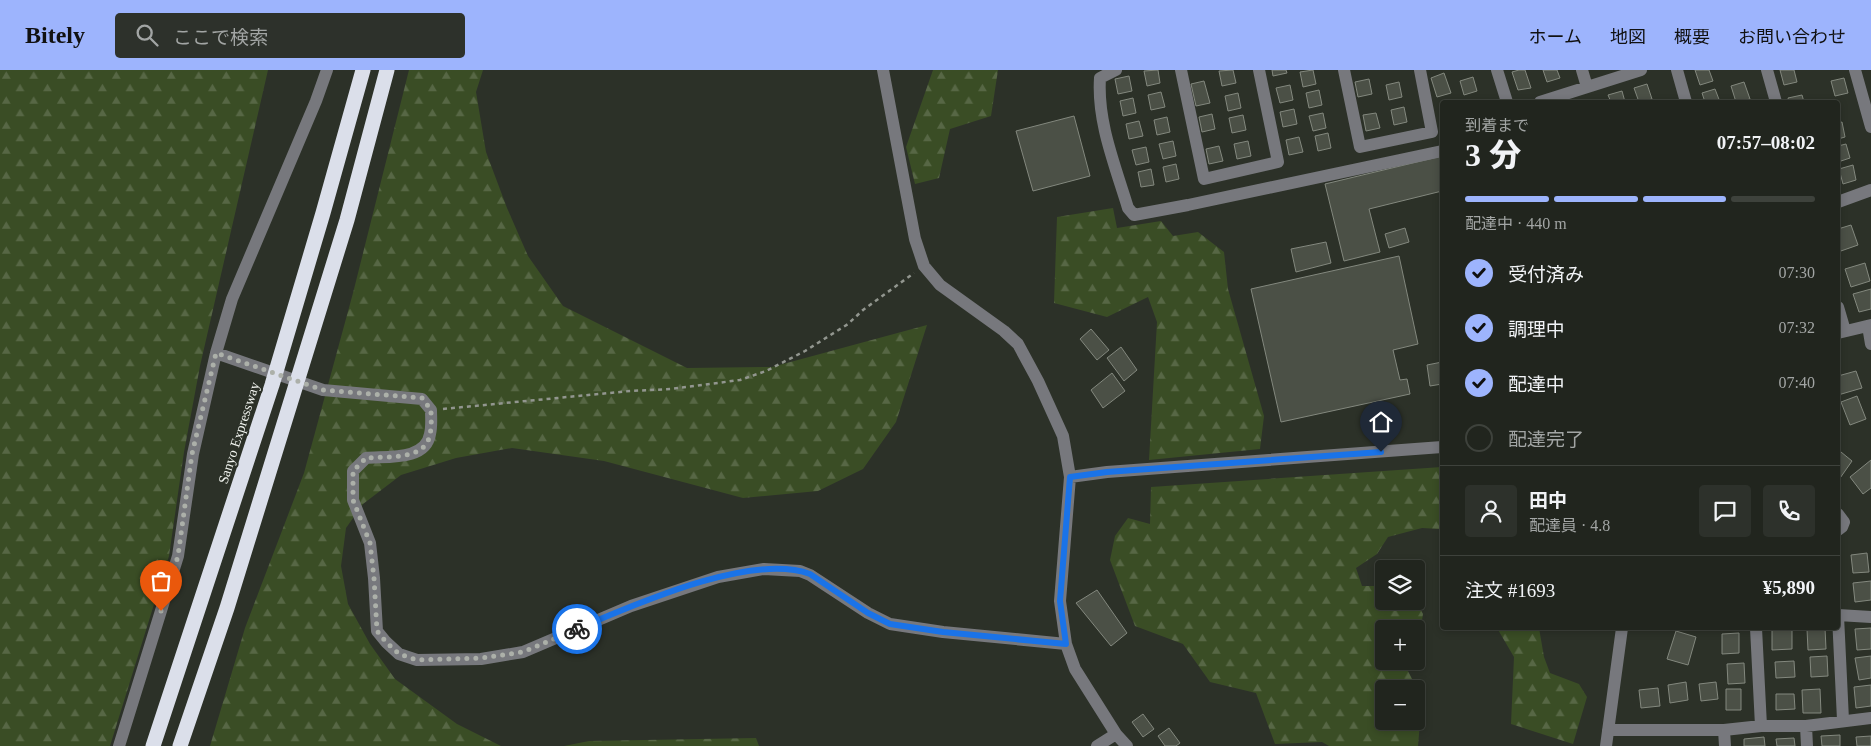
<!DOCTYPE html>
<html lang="ja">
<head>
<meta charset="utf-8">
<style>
  :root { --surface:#21251e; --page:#2d312b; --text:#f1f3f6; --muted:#a2a5a4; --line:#3e423c; --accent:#9db4fd }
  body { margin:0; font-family:"Times New Roman","Noto Sans JP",serif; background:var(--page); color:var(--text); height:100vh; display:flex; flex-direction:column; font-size:19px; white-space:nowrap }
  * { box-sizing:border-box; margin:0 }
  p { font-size:16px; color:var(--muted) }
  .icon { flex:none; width:28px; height:28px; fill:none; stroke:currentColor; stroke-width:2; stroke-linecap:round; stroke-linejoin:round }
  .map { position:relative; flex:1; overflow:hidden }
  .panel { position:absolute; left:1440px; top:30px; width:400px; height:530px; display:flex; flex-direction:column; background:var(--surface); border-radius:5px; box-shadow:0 2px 8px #0003,0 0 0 1px var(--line) }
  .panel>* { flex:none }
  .fabs { position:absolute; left:1375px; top:490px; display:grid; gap:10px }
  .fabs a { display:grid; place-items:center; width:50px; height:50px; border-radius:5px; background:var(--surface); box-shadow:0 2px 8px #0003,0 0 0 1px var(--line); font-size:25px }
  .pin { position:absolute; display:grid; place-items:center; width:42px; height:42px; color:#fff; margin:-51px -21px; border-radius:50% 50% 50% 0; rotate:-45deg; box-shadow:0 0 5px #0007 }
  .pin .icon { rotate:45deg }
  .courier { position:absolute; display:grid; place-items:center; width:50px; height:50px; margin:-25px; border:4px solid #1a73e8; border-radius:50%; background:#fff; color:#222; box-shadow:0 1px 6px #0007 }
  .summary em { font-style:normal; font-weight:800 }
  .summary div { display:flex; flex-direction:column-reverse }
  .summary { display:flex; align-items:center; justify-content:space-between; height:85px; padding:0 25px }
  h1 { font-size:32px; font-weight:800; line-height:38px }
  .bar { display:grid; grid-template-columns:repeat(4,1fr); gap:8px 5px; align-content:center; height:60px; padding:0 25px }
  .bar i { height:6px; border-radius:4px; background:var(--line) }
  .bar .current { background:var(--accent) }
  .bar p { grid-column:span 4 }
  .line { display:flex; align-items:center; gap:12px; padding:0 25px; border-top:1px solid var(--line) }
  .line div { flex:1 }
  .round { display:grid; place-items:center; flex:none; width:52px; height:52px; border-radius:5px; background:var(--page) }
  ol { padding:0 25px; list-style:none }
  li { display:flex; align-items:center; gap:15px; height:55px }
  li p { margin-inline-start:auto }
  li .icon { padding:5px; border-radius:50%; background:var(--accent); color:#111; stroke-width:4 }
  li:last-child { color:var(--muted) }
  li i { width:28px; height:28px; border:2px solid var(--line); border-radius:50% }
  header { display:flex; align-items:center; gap:30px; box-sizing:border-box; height:70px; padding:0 25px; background:var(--accent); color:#111 }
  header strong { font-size:24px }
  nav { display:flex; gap:28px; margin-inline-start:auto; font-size:18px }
  .search { width:350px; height:45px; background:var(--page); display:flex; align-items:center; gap:12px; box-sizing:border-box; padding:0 18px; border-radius:5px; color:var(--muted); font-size:19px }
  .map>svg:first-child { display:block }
  .forest { fill:url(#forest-firs); fill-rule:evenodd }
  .building { fill:#4b5046; stroke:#83887e }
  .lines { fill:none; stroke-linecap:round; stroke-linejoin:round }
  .path { stroke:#92968f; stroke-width:2.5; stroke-dasharray:4 4; stroke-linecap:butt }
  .minor { stroke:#77787d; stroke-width:12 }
  .highway { stroke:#dbdfea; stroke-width:15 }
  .done { stroke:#acb0a9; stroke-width:5; stroke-dasharray:0 9 }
  .route { stroke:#1a73e8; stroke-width:6 }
  .labels { text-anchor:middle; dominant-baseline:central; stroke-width:4; stroke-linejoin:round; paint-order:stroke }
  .street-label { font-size:14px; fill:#f1f4ef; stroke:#2c3128 }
</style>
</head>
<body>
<header>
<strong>Bitely</strong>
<div class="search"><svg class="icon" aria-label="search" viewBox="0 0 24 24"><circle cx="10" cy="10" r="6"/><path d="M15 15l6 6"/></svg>ここで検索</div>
<nav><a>ホーム</a><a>地図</a><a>概要</a><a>お問い合わせ</a></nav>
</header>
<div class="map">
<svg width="1871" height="676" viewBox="0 0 1871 676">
  <defs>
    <pattern id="forest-firs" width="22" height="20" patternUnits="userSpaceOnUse" patternTransform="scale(1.25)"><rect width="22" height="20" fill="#3a4d25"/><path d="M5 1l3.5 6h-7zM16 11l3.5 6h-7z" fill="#576745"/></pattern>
  </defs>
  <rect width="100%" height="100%" fill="#2c3128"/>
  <!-- forest -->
  <path class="forest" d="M0,0H268L200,296L184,382L169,486L110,676H0Z
    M409,0H483L476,22L486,82L507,138L528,186L563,236L687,298L772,297L927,255L896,352L863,399L818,421L743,428L604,391L512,378L456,388L401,405L363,434L346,458L341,496L348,534L370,574L395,609L457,654L501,676H210L245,558L304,403L353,223Z
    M933,0H998L991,46L950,59L939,108L915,114L906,77Z
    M1113,138L1117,158L1161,151L1173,166L1198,162L1224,182L1228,219L1264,346L1260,379L1149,390L1157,252L1148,227L1107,247L1054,233L1057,147Z
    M1442,397V462L1440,459L1422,458L1388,467L1377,484L1356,498L1362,516H1384V531H1416L1423,544L1418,574L1416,576V559H1384V591H1403L1422,629L1418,676H1329L1322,672L1275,674L1256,623L1210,612L1183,574L1135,556L1110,490L1115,466L1128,448L1150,454L1151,417ZM1384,619H1416V651H1384Z
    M1497,558H1539L1544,587L1550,603L1579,614L1587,627L1573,674L1511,654L1514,587Z
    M756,668L759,676H564L589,671Z"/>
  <!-- building -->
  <path class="building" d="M1158,0L1160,13L1147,16L1144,1Z
    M1233,0L1236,13L1222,16L1219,1Z
    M1272,0H1286L1287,3L1273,6Z
    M1313,0L1316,14L1303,17L1300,2Z
    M1519,0H1525L1531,18L1518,20L1512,2Z
    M1543,0H1557L1560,8L1547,12Z
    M1695,0H1709L1713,11L1700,15Z
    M1780,0H1794L1797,12L1784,15Z
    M1444,3L1451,23L1437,27L1431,8Z
    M1129,6L1132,21L1118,24L1115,9Z
    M1473,7L1477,21L1464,25L1460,11Z
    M1844,8L1848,23L1835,26L1831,11Z
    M1369,9L1372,24L1358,27L1355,12Z
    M1204,11L1210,33L1196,36L1191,14Z
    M1399,12L1402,27L1389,30L1386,15Z
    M1744,12L1750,29L1736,32L1731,16Z
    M1647,14L1652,29L1639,32L1634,18Z
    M1290,15L1293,30L1280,33L1276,18Z
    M1715,19L1720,32H1705L1702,23Z
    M1319,20L1322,35L1309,38L1306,23Z
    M1622,21L1625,32H1611L1608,25Z
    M1161,22L1165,37L1151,40L1148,25Z
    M1238,23L1241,38L1228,41L1225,26Z
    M1802,25L1804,32H1789L1788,28Z
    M1133,28L1136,43L1123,46L1120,31Z
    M1404,37L1407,52L1394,55L1391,40Z
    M1294,39L1297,54L1283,57L1280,42Z
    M1323,43L1326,58L1313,61L1309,46Z
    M1376,43L1380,58L1366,61L1363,45Z
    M1212,44L1215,59L1202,62L1199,47Z
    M1243,45L1246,60L1232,63L1229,48Z
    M1074,46L1090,106L1033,121L1016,61Z
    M1167,47L1170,62L1157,65L1154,50Z
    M1139,51L1143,66L1129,69L1126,54Z
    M1842,52L1845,67L1838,69V53Z
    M1328,63L1331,78L1318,81L1315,66Z
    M1299,67L1303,82L1289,85L1286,70Z
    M1173,71L1176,86L1163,89L1159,74Z
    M1248,71L1251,86L1237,89L1234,74Z
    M1846,74L1850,88L1838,92V76Z
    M1219,76L1223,91L1209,94L1206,79Z
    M1146,77L1149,92L1136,95L1132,80Z
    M1442,86V121L1369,139L1380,182L1344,191L1325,114Z
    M1176,94L1179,109L1166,112L1163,97Z
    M1853,95L1856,110L1843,114L1839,99Z
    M1151,99L1154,115L1141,117L1138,102Z
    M1851,155L1858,175L1838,182V159Z
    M1405,158L1409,172L1389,178L1385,164Z
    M1326,172L1331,193L1296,202L1291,179Z
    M1399,186L1418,274L1393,280L1400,310L1407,309L1410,324L1281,352L1251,219Z
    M1865,193L1870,211L1851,217L1845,199Z
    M1871,219V239L1859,242L1853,224Z
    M1091,259L1109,280L1097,290L1080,269Z
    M1121,277L1137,300L1124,311L1107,288Z
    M1442,292V314L1430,316L1427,295Z
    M1856,301L1862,318L1838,325V306Z
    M1112,303L1125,321L1103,338L1091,320Z
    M1857,326L1866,349L1850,355L1841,332Z
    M1841,382L1852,391L1838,411V386Z
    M1871,390V418L1863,424L1850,407Z
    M1867,483L1869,502L1853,503L1851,485Z
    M1871,511V530L1855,532L1853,513Z
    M1097,520L1127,563L1111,576L1076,533Z
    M1792,558V579L1772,580V559Z
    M1825,558L1826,579L1808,580L1807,559Z
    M1871,558V579L1857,580L1855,559Z
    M1676,561L1696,567L1688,595L1667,589Z
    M1739,563V583L1722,584V564Z
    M1827,586L1828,606L1811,607L1810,587Z
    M1871,586V608L1859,610L1855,588Z
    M1794,591L1795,607L1776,608L1775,592Z
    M1744,593L1745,613L1728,614L1727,594Z
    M1686,612L1688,630L1670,633L1668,615Z
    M1716,612L1718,629L1701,631L1699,614Z
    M1871,615V636L1856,638L1854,617Z
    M1658,618L1660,636L1641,638L1639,620Z
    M1726,619H1741V640H1726Z
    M1820,619L1821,643H1803L1802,620Z
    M1776,624H1794L1795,639L1776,640Z
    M1143,644L1154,659L1143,667L1132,652Z
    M1169,658L1180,673L1176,676H1165L1158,666Z
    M1840,665V676H1822L1821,666Z
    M1871,666V676H1857L1856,667Z
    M1764,667L1765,676H1744V669Z
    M1794,668L1795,676H1777L1776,669Z"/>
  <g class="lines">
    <!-- path -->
    <path class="path" d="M443,339L630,321L671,319L740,310L766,301L805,281L848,254L863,240L914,203"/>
    <!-- minor -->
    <path class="minor" d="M883,0L915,169L924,196L940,215L1004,261L1018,274L1038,311L1063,366L1070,407L1060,531L1066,574L1075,599L1116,664L1127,676
      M1116,0L1100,8C1097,52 1115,95 1128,138L1134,145L1188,135L1442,81
      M1181,0L1204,109L1278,92L1259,0
      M1344,0L1360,77L1432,62L1420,0
      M1497,0L1507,32
      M1582,0L1587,17
      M1677,0L1686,32
      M1767,0L1776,32
      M1855,0L1871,57
      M1540,32L1641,0
      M1838,132L1871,120
      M1838,237L1845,261
      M1868,256L1871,274
      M1838,263L1871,255
      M216,283L323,320L422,329L431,340C431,348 432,356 430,364C426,391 386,386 366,388L353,401V430L370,473L374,508L377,561L386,572L399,584L417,590L481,589L523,582L631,536L718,507L764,499L800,501L810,505L868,543L890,554L943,562L1066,574
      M1070,407L1107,402L1442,377
      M1838,444L1844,452L1842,457L1838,460
      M1838,545L1871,547
      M1838,546L1843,650
      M1756,558L1761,656
      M1806,656L1807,676
      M1608,660H1724L1761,656H1806L1871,648
      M1724,660L1725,676
      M119,676L178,486L193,384L216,283L232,229L316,31L327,0
      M1097,676L1116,664
      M1606,676L1622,558"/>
    <!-- highway -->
    <path class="highway" d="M153,676L272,315L323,143L363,0
      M180,676L227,538L347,150L387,0"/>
  </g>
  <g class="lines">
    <!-- done -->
    <path class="done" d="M161,541L178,486L192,384L216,283L323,320L422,328L431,340C431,348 432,356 430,364C426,391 387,386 366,388L353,401V430L370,473L374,508L377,561L386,572L399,584L417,590L481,588L523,582L577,559"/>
    <!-- route -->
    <path class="route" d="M577,559C634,535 751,482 810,504L868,543L890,554L943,562L1066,574L1060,531L1070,407L1107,402L1381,382"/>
  </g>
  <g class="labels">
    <!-- street labels -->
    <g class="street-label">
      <text transform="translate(239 363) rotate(-72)">Sanyo Expressway</text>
    </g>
  </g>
</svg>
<div class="fabs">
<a><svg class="icon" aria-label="layers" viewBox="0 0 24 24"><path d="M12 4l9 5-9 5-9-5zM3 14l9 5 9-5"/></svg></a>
<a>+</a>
<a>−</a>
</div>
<div class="pin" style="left:161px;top:541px;background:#ea580c"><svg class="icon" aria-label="bag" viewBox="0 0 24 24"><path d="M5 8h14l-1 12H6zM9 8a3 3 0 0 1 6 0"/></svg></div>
<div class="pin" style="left:1381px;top:382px;background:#1f2937"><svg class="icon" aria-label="home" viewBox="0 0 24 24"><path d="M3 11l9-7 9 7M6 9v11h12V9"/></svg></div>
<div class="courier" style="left:577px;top:559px"><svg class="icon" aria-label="bike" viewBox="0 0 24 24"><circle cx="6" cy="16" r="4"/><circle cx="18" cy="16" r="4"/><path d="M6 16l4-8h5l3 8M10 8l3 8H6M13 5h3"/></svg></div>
<section class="panel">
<div class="summary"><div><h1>3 分</h1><p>到着まで</p></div><em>07:57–08:02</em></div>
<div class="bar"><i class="current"></i><i class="current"></i><i class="current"></i><i></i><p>配達中 · 440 m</p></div>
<ol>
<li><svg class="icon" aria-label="check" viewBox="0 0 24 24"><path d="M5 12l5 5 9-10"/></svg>受付済み<p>07:30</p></li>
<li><svg class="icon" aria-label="check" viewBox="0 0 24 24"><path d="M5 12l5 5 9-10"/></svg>調理中<p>07:32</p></li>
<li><svg class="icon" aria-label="check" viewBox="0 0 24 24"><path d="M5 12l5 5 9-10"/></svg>配達中<p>07:40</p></li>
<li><i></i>配達完了</li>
</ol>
<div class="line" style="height:90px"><a class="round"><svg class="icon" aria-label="person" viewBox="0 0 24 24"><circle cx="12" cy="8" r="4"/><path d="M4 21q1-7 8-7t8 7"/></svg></a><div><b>田中</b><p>配達員 · 4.8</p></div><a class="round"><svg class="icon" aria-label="chat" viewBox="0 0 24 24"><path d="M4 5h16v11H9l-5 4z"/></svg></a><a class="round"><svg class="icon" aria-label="phone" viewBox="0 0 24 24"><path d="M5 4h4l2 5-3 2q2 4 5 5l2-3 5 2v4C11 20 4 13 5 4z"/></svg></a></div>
<div class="line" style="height:65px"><div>注文 #1693</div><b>¥5,890</b></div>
</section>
</div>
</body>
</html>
